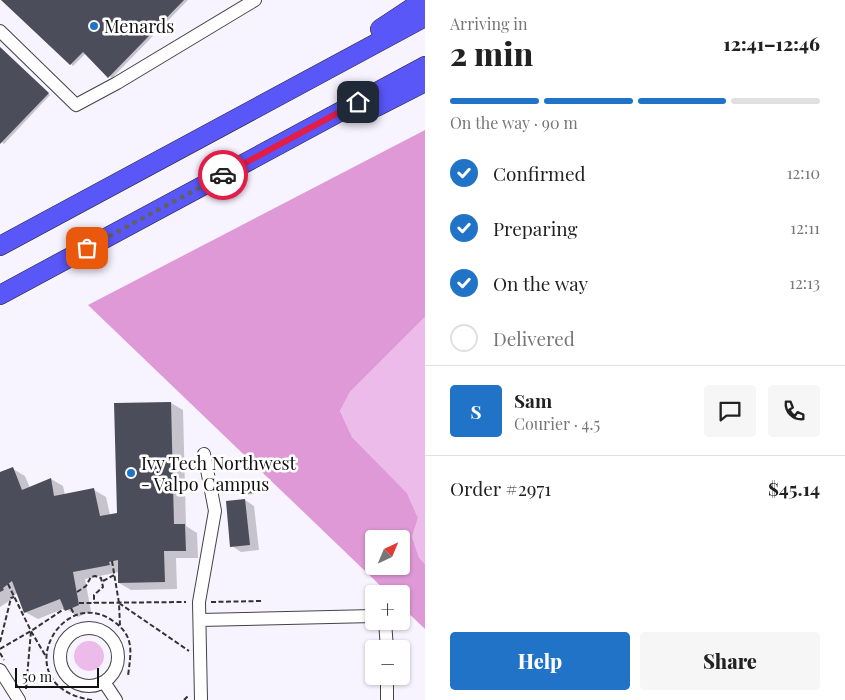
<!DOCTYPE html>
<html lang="en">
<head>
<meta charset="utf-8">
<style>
  :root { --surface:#fff; --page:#f6f6f6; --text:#222; --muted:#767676; --line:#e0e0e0; --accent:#2173c7 }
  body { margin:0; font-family:"Playfair Display",serif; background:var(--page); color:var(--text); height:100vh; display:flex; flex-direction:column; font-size:19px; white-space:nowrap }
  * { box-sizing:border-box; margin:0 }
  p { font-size:16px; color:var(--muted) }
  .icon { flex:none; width:28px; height:28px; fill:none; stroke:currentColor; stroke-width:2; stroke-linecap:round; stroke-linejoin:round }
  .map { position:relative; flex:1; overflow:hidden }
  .sheet { display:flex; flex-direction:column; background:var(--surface); width:420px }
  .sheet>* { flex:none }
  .needle { width:32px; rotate:44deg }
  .controls { position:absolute; left:365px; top:530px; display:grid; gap:10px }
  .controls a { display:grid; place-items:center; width:45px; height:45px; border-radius:5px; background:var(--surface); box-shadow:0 1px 4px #0004; font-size:25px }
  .scale { position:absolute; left:15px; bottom:12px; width:84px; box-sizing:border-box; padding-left:5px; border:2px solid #101010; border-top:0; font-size:14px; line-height:18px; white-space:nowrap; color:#101010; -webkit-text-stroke:4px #fff; paint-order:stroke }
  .pin { position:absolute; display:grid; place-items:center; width:42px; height:42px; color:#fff; margin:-21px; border-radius:10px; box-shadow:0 2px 8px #0006 }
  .courier { position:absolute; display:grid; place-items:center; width:50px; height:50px; margin:-25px; border:4px solid #e11d48; border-radius:50%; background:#fff; color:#222; box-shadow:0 1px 6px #0007 }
  .headline em { font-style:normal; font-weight:800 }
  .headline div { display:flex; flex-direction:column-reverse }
  .headline { display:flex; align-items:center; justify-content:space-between; height:85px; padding:0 25px }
  h1 { font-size:32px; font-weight:800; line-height:38px }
  .bar { display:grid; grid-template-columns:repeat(4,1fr); gap:8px 5px; align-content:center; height:60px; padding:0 25px }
  .bar i { height:6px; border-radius:4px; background:var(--line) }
  .bar .active { background:var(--accent) }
  .bar p { grid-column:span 4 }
  .line { display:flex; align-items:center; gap:12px; padding:0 25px; border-top:1px solid var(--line) }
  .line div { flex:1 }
  .round { display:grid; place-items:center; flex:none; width:52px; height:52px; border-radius:5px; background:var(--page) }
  ol { padding:0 25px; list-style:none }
  li { display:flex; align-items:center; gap:15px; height:55px }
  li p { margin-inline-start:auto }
  li .icon { padding:5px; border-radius:50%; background:var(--accent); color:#fff; stroke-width:4 }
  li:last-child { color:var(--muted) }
  li i { width:28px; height:28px; border:2px solid var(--line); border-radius:50% }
  .cta { display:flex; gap:10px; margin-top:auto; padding:10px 25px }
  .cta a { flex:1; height:58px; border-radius:5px; background:var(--accent); color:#fff; font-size:20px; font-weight:800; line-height:58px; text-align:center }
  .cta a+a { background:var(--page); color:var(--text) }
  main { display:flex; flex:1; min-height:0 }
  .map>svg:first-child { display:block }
  .green { fill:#ecbbea }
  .forest { fill:#de99d6; fill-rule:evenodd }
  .shadow { fill:#0003 }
  .building { fill:#4c4d5a }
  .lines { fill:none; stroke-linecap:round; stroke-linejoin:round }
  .minor-casing { stroke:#434343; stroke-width:14 }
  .highway-casing { stroke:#212121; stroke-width:20 }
  .path { stroke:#323232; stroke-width:2; stroke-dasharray:5 2.5; stroke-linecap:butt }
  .minor { stroke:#fff; stroke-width:12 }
  .highway { stroke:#5a57f9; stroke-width:19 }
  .done { stroke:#616064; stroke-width:5; stroke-dasharray:0 9 }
  .route { stroke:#e11d48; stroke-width:6 }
  .poi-dot { fill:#2173c7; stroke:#fff; stroke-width:2 }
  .labels { text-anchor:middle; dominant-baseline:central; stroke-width:5; stroke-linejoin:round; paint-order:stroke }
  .poi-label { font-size:18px; fill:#101010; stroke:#fff; text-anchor:start }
</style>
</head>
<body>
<main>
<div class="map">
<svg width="425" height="700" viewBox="0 0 425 700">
  <rect width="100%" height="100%" fill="#f8f4ff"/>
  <!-- green -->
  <path class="green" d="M425,317V564L419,559L412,537L418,518L407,493L352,437L340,411L350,392Z
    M74 656a15 15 0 1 1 30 0a15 15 0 1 1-30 0Z"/>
  <!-- forest -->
  <path class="forest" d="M425,130V317L350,392L340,411L352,437L407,493L418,518L412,537L419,558L425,564V629L401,606V594H389L88,305ZM374,539H401V566H374Z"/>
  <!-- shadow -->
  <path class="shadow" d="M3,0H188L112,78L86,53L73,66L71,64Z
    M0,47L50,95L4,144L0,141Z
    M171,403L183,410L186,526L197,533L198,558H176L177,589L131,590L119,583V572L85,579L91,611L78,617L65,608L38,619L25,612L18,593L14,595L15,597L0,607V474L13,469L25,476L30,488L51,479L63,486L65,495L94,490L106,497L110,515L118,514L115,404Z
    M250,483L253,485L254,494L244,495L242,494Z
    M245,500L254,506L259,550L241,552L232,546Z"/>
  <!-- building -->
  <path class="building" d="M1,0H184L108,78L83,52L70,65Z
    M0,47L49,93L0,144Z
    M171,402L174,524H185L186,551H164L165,582L118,583V560L109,562L110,565L73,572L79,605L65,611L60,599L24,613L12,581L3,588L4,590L0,592V472L13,467L22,490L51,478L54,496L94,488L100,516L117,513L114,403Z
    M251,482L252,493L240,494L239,483Z
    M245,499L250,545L230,547L226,501Z"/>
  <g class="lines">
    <!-- minor casing -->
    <g class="minor-casing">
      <path id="minor" d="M0,31L76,105L117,83L255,0
        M200,620L374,616
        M385,621L387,649
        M60 657a29 29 0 1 1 58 0a29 29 0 1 1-58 0Z
        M0,670L19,700
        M387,676V700
        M104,682L116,700
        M201,700L199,602L215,511L204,454"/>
    </g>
    <!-- highway casing -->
    <g class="highway-casing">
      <path id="highway" d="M380,29L424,0
        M376,107L425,82
        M0,246L425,17
        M0,295L425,66"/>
    </g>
    <!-- path -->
    <path class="path" d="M112,561L119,603L120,626
      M103,581L114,575
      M8,584L31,631L45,655
      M77,592L86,586L91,577L95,576L101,578L103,587L94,595V603
      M211,602L262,601
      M79,603L186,602
      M119,603L189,651
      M71,608L75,616
      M0,642L11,598L14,597
      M0,649L31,631L64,609
      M0,653L4,660
      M26,689L31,631
      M92,700C5,687 60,583 113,621C135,636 131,652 128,676
      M184,700L188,696"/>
    <!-- minor -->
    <use href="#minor" class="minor"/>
    <!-- highway -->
    <use href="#highway" class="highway"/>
  </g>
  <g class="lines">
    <!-- done -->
    <path class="done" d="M87,248L223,175"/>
    <!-- route -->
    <path class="route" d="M223,175L358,102"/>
  </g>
  <!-- markers -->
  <g class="poi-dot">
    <circle cx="94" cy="26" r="5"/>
    <circle cx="131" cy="473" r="5"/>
  </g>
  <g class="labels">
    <!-- poi labels -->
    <g class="poi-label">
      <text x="104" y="26">Menards</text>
      <text x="141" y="463">Ivy Tech Northwest<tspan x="141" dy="21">- Valpo Campus</tspan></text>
    </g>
  </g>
</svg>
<div class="controls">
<a><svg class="needle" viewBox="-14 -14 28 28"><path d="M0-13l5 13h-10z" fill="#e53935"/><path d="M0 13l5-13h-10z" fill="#767676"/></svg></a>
<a>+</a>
<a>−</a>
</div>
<div class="scale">50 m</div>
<div class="pin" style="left:87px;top:248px;background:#ea580c"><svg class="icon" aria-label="bag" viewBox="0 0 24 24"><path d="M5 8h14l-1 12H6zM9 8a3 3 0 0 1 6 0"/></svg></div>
<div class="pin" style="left:358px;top:102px;background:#1f2937"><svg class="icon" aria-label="home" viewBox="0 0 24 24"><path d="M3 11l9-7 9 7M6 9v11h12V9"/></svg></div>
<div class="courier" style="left:223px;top:175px"><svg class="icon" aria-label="car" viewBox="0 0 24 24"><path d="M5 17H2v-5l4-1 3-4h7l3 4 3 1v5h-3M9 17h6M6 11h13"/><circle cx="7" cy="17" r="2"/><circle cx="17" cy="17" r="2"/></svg></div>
</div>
<section class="sheet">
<div class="headline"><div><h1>2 min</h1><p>Arriving in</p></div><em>12:41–12:46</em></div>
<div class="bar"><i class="active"></i><i class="active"></i><i class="active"></i><i></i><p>On the way · 90 m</p></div>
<ol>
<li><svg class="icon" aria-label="check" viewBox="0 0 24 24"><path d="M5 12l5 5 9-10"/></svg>Confirmed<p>12:10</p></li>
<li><svg class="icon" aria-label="check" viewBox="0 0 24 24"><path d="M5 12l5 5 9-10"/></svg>Preparing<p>12:11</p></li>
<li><svg class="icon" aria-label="check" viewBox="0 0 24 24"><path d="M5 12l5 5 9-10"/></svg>On the way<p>12:13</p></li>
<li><i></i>Delivered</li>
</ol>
<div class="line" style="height:90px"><b class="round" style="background:var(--accent);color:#fff">S</b><div><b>Sam</b><p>Courier · 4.5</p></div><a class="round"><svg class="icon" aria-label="chat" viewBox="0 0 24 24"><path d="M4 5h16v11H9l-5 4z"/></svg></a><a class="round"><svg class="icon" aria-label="phone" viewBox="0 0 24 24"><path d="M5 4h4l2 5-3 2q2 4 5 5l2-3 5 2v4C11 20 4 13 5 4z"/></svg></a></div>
<div class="line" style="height:65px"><div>Order #2971</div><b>$45.14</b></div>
<div class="cta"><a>Help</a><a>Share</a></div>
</section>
</main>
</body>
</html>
